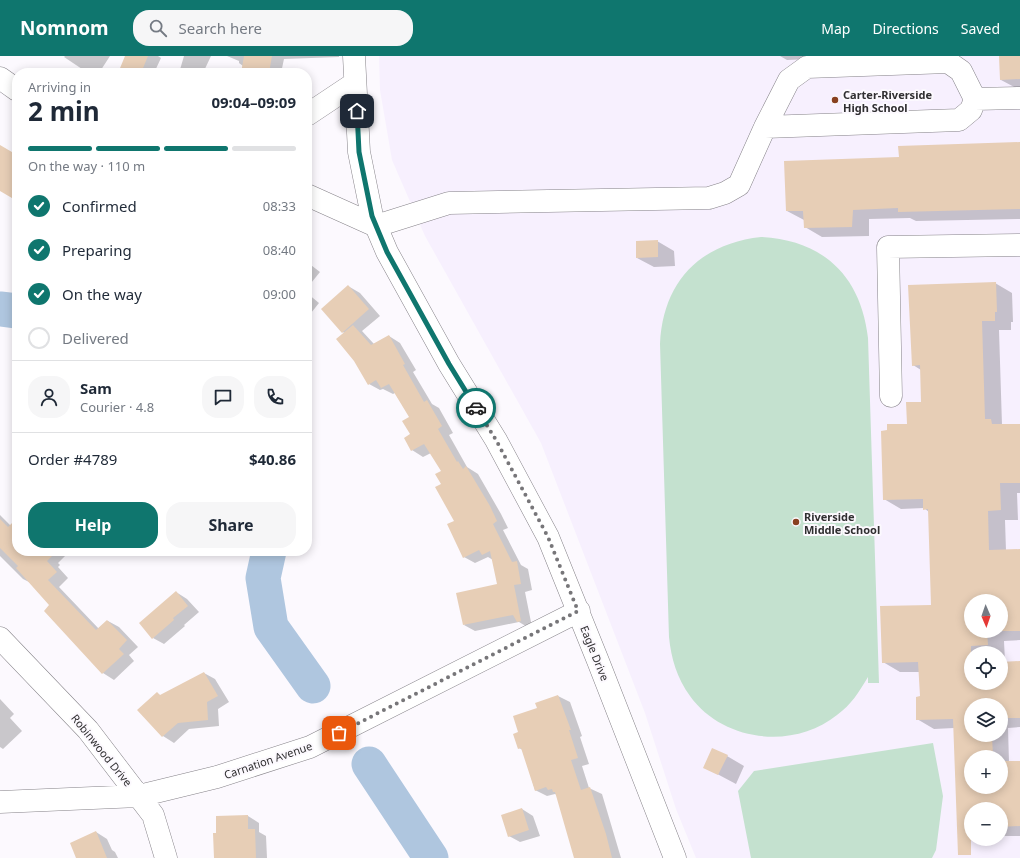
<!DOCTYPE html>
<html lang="en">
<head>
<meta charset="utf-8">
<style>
  :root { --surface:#fff; --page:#f6f6f7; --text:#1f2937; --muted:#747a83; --line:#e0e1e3; --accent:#0f766e }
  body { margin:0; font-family:"Noto Sans",sans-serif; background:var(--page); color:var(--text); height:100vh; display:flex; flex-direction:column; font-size:15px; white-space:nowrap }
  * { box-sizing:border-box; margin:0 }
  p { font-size:13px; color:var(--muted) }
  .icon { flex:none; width:22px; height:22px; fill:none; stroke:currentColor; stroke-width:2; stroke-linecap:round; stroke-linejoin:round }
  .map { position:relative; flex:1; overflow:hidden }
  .side { position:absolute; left:12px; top:12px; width:300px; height:488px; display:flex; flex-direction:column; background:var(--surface); border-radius:16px; box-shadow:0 2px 10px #0003 }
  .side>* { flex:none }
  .needle { width:26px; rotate:178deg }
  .tools { position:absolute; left:964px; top:538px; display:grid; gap:8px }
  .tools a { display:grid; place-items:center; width:44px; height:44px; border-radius:50%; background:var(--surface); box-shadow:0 2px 10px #0003; font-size:20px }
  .pin { position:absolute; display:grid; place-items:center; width:34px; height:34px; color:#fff; margin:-17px; border-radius:8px; box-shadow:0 2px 6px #0006 }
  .courier { position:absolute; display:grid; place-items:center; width:40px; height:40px; margin:-20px; border:3px solid #0f766e; border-radius:50%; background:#fff; color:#222; box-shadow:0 1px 5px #0007 }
  .overview em { font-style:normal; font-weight:700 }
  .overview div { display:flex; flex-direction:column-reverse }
  .overview { display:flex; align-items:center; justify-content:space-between; height:68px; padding:0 16px }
  h1 { font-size:26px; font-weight:700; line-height:30px }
  .bar { display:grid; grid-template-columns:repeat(4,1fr); gap:6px 4px; align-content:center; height:48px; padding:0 16px }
  .bar i { height:5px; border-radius:3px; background:var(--line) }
  .bar .on { background:var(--accent) }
  .bar p { grid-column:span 4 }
  .line { display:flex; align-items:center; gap:10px; padding:0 16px; border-top:1px solid var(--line) }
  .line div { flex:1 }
  .round { display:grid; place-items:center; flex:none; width:42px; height:42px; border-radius:16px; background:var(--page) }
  ol { padding:0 16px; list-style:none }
  li { display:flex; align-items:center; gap:12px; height:44px }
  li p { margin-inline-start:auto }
  li .icon { padding:4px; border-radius:50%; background:var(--accent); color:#fff; stroke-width:4 }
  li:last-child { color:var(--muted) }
  li i { width:22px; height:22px; border:2px solid var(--line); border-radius:50% }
  .cta { display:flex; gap:8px; margin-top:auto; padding:8px 16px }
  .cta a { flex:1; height:46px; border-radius:16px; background:var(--accent); color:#fff; font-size:16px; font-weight:700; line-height:46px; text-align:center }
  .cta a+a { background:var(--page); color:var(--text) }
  header { display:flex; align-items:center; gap:24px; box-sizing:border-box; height:56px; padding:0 20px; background:var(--accent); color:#fff }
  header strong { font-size:19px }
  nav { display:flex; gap:22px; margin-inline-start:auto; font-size:14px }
  .search { width:280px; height:36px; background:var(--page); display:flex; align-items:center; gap:10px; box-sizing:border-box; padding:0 14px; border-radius:16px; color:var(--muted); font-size:15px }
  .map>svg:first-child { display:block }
  .built { fill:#f7f0fe; fill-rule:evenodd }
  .green { fill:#c4e1cf }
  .shadow { fill:#0003; fill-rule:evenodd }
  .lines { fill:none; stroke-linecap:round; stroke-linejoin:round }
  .river { stroke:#afc6df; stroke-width:35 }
  .building { fill:#e7ceb6 }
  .minor-casing { stroke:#868389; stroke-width:23 }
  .minor { stroke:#fff; stroke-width:22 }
  .done { stroke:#777679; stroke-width:4; stroke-dasharray:0 7.2 }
  .route { stroke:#0f766e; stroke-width:5 }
  .poi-dot { fill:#884020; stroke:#fcf9fe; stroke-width:1.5 }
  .labels { text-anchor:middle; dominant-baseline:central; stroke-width:4; stroke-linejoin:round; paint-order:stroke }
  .poi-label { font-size:11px; font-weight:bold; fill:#302f31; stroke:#fcf9fe; text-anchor:start }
  .street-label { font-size:11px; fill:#302f31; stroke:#fcf9fe }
</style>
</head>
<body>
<header>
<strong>Nomnom</strong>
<div class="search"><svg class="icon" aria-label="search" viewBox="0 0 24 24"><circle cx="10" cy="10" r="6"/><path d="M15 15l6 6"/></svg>Search here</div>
<nav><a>Map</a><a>Directions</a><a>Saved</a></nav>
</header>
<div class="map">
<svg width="1020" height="802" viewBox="0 0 1020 802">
  <rect width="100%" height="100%" fill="#fcf9fe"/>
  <!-- built -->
  <path class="built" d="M379,0H1020V802H696L676,753L645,657L541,387L425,180L392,104L380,34ZM971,545H1001V575H971ZM971,597H1001V627H971ZM971,649H1001V679H971ZM971,701H1001V731H971ZM971,753H1001V783H971Z"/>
  <!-- green -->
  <path class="green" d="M761,181C823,184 861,220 868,282L879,627H868V621C859,636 851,649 837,659C794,694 723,686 690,640C677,622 671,602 669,581L660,288C663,226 699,188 761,181Z
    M933,687L943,740L936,794L932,802H751L738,735L754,715Z"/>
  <!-- shadow -->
  <path class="shadow" d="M65,0H110L99,17H88L64,1Z
    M127,0H158L161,2L154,17H119Z
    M184,0H211L203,17H179Z
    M227,0H339V1L284,3L281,17H242L243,10L239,7V5Z
    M780,0H836L835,2L787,4Z
    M1000,0H1020V33H1018L1001,24Z
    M1020,87V163L916,165L910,162L869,163V180L822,181L805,171L804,164L787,155L900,102Z
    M657,185L674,195L675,210L654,211L637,202Z
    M307,206L320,216L307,232Z
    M995,227L1012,237L1013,266H1011V274H999L1002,369H1020V437H1017L1018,464H1005L1006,495L1020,494V584L1004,585L1005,606H1020V671L1008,672L1009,706H1020V780H1001V753H971V779L954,672L934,673L917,663L921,641L920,616H900L883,606L932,550L929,456L924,452L901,453L884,443L908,368L922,347L921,314L913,309ZM971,545H1001V575H971ZM971,597H1001V627H971ZM971,649H1001V679H971ZM971,701H1001V731H971Z
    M348,230L360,237L380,260L362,275L374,288L389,280L400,287L416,314L413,316L432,348L439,352L453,377L449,379L467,411L478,418L501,458L508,472L503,474L521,509L528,513L532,534L525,536L532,571L529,572L519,566L475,575L464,569L498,529L493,504L488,501L475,507L464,501L456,465L442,428V415L431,397L423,401L412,394L405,382L411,378L410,361L395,337L393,338L383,333L380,334L369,328L345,277L342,276Z
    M307,237L319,247L307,262Z
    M0,459L11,470L17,472V495H70L58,507L60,509L58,511L68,522L59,531L99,573L108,565L119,571L138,591L129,599L134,605L114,624L103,617L45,555L51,549L31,527L23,523L0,500Z
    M176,536L187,543L199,556L184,569L185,570L164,588L153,582Z
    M204,617L215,623L229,646L218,653L219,670L189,673L174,687L163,680L139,654L157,637L161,640Z
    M558,640L570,646L582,680L580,681L589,708L582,710L589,732L602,738L621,802H576L557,739L555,738L547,740L535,734L523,694L519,692L520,676L538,652Z
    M0,643L14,658L10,662L22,675L3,693L0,691Z
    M727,700L744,710L736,728L704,711Z
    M522,753L533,760L540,780L520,786L509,780Z
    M248,760L259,767V776L266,780L267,802H215Z
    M96,776L107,783L112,794L115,796L118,802H78Z"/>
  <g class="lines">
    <!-- river -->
    <path class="river" d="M0,253L17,255
      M269,495L263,522L271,571L313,630
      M369,708L431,802"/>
  </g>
  <!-- building -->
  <path class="building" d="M125,0H148L141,17H118Z
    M244,0H272L269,17H241Z
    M999,0H1020V23L1000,24Z
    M1020,86V153L898,156V152L853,154L852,171L804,172L803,155H786L784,105L899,101L898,90Z
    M0,89L17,99V145L0,135Z
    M658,184V201L636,202V185Z
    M996,226L997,256H995V265H982L985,363H991L992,368H1020V427H1000L1001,454L988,455L989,494L1020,493V575H1001V545H971V575H987L988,589L971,590V627H1001V606L1020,605V662H1001V649H971V679H992L993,701H971V731H1001V705H1020V770L1001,771V753H971V799H958L953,663L916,664V641L920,640L918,606L882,607L880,550L931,549L928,453L923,454V443L883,444L881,375L887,374V368H907L906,346H921L920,309L912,310L908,229Z
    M348,229L369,253L342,277L321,253Z
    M353,269L371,289L389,279L405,308L403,309L424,346L427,344L442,370L438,373L457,406L458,405L463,413L466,410L490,450L497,465L493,468L512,506L517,505L521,528L514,529L521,565L517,566L513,559L463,569L456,537L497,528L490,495L482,499L479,494L463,502L447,468L454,465L435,431L441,428L435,418L441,415L424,388L411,395L404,382L410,378L402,365L409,361L389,328L381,332L376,324L368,329L354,305L336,283Z
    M17,462V495H57L47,505L57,516L48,524L96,574L107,564L127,584L119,593L124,598L102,618L44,555L49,549L16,512L18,510L0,492V463L8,471Z
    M176,535L188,550L173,562L174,564L152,583L139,567Z
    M204,616L218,640L207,646L208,664L178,667L162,681L137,654L157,636L160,639Z
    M558,639L571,674H569L578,702L571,704L581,734L590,731L606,778L612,802H574L555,736H553L552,733L548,734L546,731L535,735L521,692L518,693L513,678L518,676L513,660L537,652L535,647Z
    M712,692L728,699L718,719L703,712Z
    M522,752L529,774L508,781L501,759Z
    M248,759V773H255L256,802H214L213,777H216V760Z
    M96,775L107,802H76L70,787Z"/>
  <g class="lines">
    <!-- minor casing -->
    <g class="minor-casing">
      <path id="minor" d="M354,0L359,96L372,160L376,170L449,147L709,142L725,137L739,129L765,71L789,24L807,11L948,6L961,15L975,43L971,54L959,64L765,71
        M0,22L17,34
        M975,43L1020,42
        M307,59L355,27
        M307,139L376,170L387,196L449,308L496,384L548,481L598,605L675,802
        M891,340L888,191L1020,189
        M0,582L88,674L153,759L166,802
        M0,746L139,740L217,721L310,691L579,555"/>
    </g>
    <!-- minor -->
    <use href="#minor" class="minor"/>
  </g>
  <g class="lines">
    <!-- done -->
    <path class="done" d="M339,677L578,555L548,481L496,384L476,352"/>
    <!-- route -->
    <path class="route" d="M357,55L359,96L372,160L387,196L449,308L476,352"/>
  </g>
  <!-- markers -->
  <g class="poi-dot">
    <circle cx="835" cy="44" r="4"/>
    <circle cx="796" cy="466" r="4"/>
  </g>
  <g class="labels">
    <!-- poi labels -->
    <g class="poi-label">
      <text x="843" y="38">Carter-Riverside<tspan x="843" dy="13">High School</tspan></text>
      <text x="804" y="460">Riverside<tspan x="804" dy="13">Middle School</tspan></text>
    </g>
    <!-- street labels -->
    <g class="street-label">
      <text transform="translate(595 597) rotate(68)">Eagle Drive</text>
      <text transform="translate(102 694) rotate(51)">Robinwood Drive</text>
      <text transform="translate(268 704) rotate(-19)">Carnation Avenue</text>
    </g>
  </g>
</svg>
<div class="tools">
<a><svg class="needle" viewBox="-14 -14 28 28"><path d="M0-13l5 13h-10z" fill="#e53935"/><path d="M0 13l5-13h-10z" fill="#747a83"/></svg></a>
<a><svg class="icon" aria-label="locate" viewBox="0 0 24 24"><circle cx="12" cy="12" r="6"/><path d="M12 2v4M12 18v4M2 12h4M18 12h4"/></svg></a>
<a><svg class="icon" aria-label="layers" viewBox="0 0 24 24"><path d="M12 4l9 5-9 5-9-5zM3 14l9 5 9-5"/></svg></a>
<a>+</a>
<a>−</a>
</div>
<div class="pin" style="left:339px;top:677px;background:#ea580c"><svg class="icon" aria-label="bag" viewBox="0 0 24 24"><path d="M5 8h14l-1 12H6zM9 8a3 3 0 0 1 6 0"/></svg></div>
<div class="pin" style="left:357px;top:55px;background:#1f2937"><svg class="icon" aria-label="home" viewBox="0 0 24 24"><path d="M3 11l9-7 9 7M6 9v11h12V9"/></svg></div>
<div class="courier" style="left:476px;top:352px"><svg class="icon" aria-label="car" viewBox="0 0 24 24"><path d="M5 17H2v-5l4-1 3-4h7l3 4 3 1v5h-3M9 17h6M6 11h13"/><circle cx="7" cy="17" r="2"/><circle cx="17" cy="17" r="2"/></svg></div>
<section class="side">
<div class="overview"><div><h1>2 min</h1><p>Arriving in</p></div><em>09:04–09:09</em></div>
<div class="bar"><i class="on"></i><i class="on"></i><i class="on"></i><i></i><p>On the way · 110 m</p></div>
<ol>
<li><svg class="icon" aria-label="check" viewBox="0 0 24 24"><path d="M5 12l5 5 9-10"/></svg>Confirmed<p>08:33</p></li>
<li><svg class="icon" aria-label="check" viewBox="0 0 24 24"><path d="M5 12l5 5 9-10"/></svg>Preparing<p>08:40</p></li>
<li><svg class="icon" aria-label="check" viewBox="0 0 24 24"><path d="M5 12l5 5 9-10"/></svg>On the way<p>09:00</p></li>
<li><i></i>Delivered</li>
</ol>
<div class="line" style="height:72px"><a class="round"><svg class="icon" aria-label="person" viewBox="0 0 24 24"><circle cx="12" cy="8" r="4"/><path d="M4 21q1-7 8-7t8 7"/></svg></a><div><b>Sam</b><p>Courier · 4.8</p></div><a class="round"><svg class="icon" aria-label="chat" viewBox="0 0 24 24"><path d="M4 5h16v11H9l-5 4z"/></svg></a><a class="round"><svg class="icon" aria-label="phone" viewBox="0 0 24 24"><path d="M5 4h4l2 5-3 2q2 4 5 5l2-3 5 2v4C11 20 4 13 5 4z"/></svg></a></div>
<div class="line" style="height:52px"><div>Order #4789</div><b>$40.86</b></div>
<div class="cta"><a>Help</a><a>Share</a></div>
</section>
</div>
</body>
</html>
